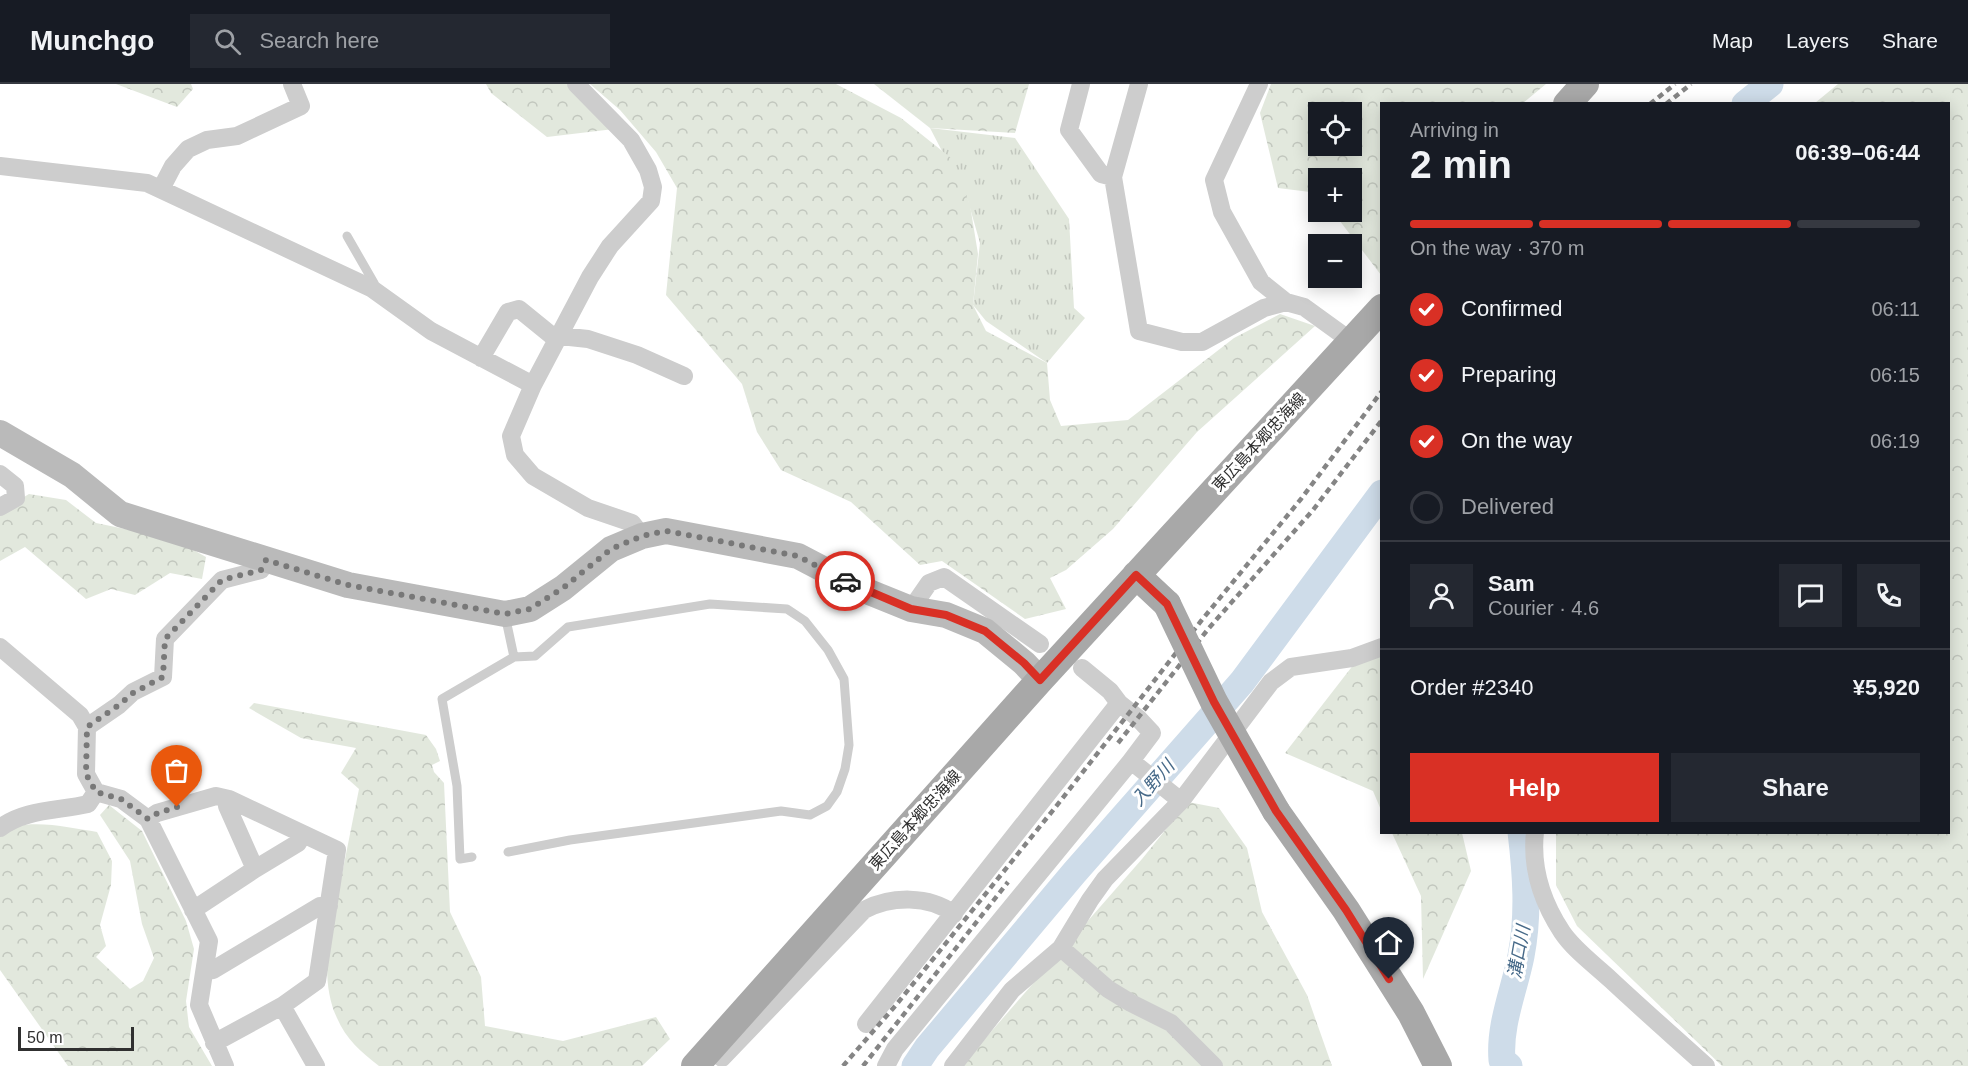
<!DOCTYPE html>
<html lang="en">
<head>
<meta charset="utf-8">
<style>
  :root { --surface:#171b24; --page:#242831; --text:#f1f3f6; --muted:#9ea1a6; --line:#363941; --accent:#d93025 }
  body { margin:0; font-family:Helvetica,"Noto Sans JP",sans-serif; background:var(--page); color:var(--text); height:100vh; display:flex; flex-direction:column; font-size:22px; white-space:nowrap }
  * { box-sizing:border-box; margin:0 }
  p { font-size:20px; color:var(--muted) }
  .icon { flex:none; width:33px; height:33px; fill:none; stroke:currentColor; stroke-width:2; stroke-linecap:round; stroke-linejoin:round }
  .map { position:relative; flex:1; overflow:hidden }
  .panel { position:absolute; left:1380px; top:18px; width:570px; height:732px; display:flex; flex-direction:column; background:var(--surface); border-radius:0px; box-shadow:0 3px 15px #0003 }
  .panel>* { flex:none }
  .tools { position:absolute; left:1308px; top:18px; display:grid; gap:12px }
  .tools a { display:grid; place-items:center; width:54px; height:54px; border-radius:0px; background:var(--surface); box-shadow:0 3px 15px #0003; font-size:30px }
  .scale { position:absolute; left:18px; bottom:15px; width:116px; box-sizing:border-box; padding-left:6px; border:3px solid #303030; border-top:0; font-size:16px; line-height:21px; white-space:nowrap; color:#303030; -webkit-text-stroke:4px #fff; paint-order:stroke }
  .pin { position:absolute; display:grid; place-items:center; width:51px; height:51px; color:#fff; margin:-62px -26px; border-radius:50% 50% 50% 0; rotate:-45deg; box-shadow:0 0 6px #0007 }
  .pin .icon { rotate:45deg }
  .courier { position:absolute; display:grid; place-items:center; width:60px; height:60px; margin:-30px; border:4px solid #d93025; border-radius:50%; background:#fff; color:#222; box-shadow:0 2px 8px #0007 }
  .headline em { font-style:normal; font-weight:700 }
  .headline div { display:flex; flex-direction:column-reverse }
  .headline { display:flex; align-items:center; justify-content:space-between; height:102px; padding:0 30px }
  h1 { font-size:39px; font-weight:700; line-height:45px }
  .bar { display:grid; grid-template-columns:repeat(4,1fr); gap:9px 6px; align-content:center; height:72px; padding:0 30px }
  .bar i { height:8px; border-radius:4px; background:var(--line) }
  .bar .selected { background:var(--accent) }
  .bar p { grid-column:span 4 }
  .line { display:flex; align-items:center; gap:15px; padding:0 30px; border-top:2px solid var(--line) }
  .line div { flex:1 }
  .round { display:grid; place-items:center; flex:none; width:63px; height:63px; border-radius:0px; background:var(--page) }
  ol { padding:0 30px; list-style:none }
  li { display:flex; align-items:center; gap:18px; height:66px }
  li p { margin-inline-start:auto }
  li .icon { padding:6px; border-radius:50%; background:var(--accent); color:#fff; stroke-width:4 }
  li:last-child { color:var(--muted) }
  li i { width:33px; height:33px; border:3px solid var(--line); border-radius:50% }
  .button { display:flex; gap:12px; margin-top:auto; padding:12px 30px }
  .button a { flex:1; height:69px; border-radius:0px; background:var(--accent); color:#fff; font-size:24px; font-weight:700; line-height:69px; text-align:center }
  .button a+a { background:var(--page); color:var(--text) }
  header { display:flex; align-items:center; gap:36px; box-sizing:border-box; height:84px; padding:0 30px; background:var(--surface); border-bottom:2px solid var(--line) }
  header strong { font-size:28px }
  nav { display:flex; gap:33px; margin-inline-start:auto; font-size:21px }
  .search { width:420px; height:54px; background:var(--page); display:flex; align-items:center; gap:15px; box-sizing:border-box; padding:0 21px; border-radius:0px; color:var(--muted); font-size:22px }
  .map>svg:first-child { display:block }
  .grass { fill:url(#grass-tufts) }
  .forest { fill:url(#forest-crowns); fill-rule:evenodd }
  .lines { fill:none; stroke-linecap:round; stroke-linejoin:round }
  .river { stroke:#cedce9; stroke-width:27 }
  .lane { stroke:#cdcdcd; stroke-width:9 }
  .street { stroke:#cdcdcd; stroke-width:18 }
  .secondary { stroke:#bababa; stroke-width:26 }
  .primary { stroke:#a8a8a8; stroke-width:28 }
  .rail { stroke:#858585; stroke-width:4.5; stroke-dasharray:6 4.5; stroke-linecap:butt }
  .primary-bridge { stroke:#a8a8a8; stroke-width:28 }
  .done { stroke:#787878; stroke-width:6; stroke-dasharray:0 10.8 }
  .route { stroke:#d93025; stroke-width:8 }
  .labels { text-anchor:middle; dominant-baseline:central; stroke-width:6; stroke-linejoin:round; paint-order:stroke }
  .street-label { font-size:16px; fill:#303030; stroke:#fff }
  .water-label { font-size:18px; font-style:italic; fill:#476a89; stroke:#fff }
</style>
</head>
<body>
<header>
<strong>Munchgo</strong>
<div class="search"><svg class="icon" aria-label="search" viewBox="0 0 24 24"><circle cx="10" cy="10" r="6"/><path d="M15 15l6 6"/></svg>Search here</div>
<nav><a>Map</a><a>Layers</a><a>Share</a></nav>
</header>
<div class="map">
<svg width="1968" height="982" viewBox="0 0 1968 982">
  <defs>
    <pattern id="grass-tufts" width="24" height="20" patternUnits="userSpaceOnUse" patternTransform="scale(1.5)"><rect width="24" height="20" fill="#e2e8dd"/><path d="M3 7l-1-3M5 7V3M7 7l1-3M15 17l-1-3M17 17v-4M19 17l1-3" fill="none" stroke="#c2c7be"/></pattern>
    <pattern id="forest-crowns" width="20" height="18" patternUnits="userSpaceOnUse" patternTransform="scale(1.5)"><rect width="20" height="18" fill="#e2e8dd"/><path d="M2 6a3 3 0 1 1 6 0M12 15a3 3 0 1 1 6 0" fill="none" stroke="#c2c7be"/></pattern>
  </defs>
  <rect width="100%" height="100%" fill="#fff"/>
  <!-- grass -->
  <path class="grass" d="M930,44L1015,54L1069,135L1074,224L1085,234L1047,279L986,237L973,221L980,159L968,117Z"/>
  <!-- forest -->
  <path class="forest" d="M116,0H191L193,5L177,23Z
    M486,0H569L614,45L547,53L491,9Z
    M590,0H836L901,34L951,74L970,121L978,170L973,221L986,247L1047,279L1050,316L1061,342L1128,336L1234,254L1280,230L1315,242L1197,348L1113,445L1066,486L1050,494L1066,525L1025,535L942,477L920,481L851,418L781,386L757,348L742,300L666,211L677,104L656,68L620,26Z
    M874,0H1029L1015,49L930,44Z
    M1271,0H1546L1523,19L1382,20L1381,191L1333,128H1352V94H1318V109L1278,104L1260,29ZM1318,28H1352V62H1318Z
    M1838,0H1968V982H1722L1577,842L1556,801V749L1948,748V20L1815,19Z
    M29,410L66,416L96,439L174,455L206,473L202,495L170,489L135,511L111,505L86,515L25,463L0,477V427Z
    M1381,568V726L1373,707L1285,669L1354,580Z
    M254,619L426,651L436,665L440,677L432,681L434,688L444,699L450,828L481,893L485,942L563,957L656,933L670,955L642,982H379C361,968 346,955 337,934C317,891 332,839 341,795C347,765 353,735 359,705L341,689L356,664L301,654L249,624Z
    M1188,718L1219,724L1247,764L1262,828L1307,911L1332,982H961L1142,775Z
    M109,721L142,747L186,837L194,865L186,917L189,943L212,982H68L0,886V750C23,732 69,744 97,748L112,777L111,801L100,841L106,862L96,873L130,905L143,897L154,874L142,840L130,777L100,731Z
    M1392,749H1462L1471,787L1423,895L1421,812Z"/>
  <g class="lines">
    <!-- river -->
    <path class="river" d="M1745,20L1770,0
      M915,982L927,964L1074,789L1242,598L1382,409
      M1509,982L1502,976C1499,941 1514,907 1521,872C1529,831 1526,790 1521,748"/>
    <!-- lane -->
    <path class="lane" d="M347,152L374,199L371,204
      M508,768L570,756L781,727L810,731L827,722L837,708L845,685L849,661L844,595L828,566L805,537L787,525L710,520L568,543L535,572L514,573
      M472,773L460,775L457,702L442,615L514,573L505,531"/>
    <!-- street -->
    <path class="street" d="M576,0L631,56L648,86L653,103L651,117L610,162L590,193L533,301L511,352L515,371L533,392L588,424L632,439L642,452
      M1081,0L1069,46L1101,90L1113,93
      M1139,0L1113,93L1139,247L1182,258H1202L1264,224L1286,218L1304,223L1351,257
      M1259,0L1214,96L1222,128L1261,198L1286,218
      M0,82L147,99L371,204L431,247L533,301
      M161,105L173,82L188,65L207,56L237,52L301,22L292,0
      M481,274L508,228L519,225L551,251L588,255L637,271L684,292
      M0,390L15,402L16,414L0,423
      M911,525L929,499L944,493L1040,560
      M0,563L80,631L87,643L86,690L96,708L121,715L148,735L209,857L199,921L225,982
      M1082,584L1110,607L1119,619L1138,634L1152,649L1131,677L1181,717L1271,598L1291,583L1352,574L1382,563
      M87,643L119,621L133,608L163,593L165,555L222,496L261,486L266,476
      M148,735L157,729L216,712L229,715L337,766L317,897L282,922L316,982
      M0,744C25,725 58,727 88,720L96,708
      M1535,748C1531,784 1543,819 1562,848C1574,866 1595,881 1611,896C1642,925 1674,953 1706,982
      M255,785L298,759L303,750
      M193,826L255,785L227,722L229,715
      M1061,864L1108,905L1131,919L1171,939L1214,982
      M205,887L213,886L320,822H329
      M866,940L1119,619
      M214,959L282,922
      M710,966L722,974L864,826C891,812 929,811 954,830
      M886,982L895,965L1131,677
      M953,982L1012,906L1061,864L1090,816L1105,795L1181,717"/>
    <!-- secondary -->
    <path class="secondary" d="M0,349L72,391L120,430L348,501L505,530L530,525L563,504L611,465L642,452L666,447L798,472L859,504L911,525L946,531L985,547L1024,579L1040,596"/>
    <!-- primary -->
    <path class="primary" d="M1567,20L1585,0
      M1136,491L1167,520
      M1276,727L1346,826L1411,929L1438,982
      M695,982L1040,596L1382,224"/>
    <!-- rail -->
    <path class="rail" d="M1650,20L1675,0
      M1666,20L1691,0
      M1118,659L1209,544L1313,426L1382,336
      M843,982L896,921L1054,725L1201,537L1301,415L1382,307
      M863,982L1008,798"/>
    <!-- primary-bridge -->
    <path class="primary-bridge" d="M1167,520L1214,618L1276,727"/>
  </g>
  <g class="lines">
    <!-- done -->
    <path class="done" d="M177,723L158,729L148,735L121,715L96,708L86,690L87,643L119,621L133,609L163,593L165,555L222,496L261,486L266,476L348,501L505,530L530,525L563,504L611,465L642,452L666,447L798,472L845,497"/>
    <!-- route -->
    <path class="route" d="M845,497L911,525L946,531L985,547L1024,579L1040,596L1136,491L1167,520L1214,618L1276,727L1346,826L1389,895"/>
  </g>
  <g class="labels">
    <!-- street labels -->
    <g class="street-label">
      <text transform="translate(1259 358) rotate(-47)">東広島本郷忠海線</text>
      <text transform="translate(915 736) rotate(-48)">東広島本郷忠海線</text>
    </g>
    <!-- water labels -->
    <g class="water-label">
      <text transform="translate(1153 699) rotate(-49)">入野川</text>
      <text transform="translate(1519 868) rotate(-80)">溝口川</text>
    </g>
  </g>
</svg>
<div class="tools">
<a><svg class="icon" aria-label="locate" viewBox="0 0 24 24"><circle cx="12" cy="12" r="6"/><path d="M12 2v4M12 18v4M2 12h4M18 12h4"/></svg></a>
<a>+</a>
<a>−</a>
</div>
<div class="scale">50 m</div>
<div class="pin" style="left:177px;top:723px;background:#ea580c"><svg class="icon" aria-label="bag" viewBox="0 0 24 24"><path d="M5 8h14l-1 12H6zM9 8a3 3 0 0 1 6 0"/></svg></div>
<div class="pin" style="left:1389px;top:895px;background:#1f2937"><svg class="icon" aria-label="home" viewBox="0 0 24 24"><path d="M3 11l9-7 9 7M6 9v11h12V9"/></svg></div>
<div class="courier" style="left:845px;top:497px"><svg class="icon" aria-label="car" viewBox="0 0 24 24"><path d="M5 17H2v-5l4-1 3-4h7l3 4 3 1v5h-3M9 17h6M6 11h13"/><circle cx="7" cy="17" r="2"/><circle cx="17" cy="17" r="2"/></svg></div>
<section class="panel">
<div class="headline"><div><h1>2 min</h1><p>Arriving in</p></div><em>06:39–06:44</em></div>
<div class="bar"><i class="selected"></i><i class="selected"></i><i class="selected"></i><i></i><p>On the way · 370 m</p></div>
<ol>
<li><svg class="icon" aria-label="check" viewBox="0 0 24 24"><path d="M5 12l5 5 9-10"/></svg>Confirmed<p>06:11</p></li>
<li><svg class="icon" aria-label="check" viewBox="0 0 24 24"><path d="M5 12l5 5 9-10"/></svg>Preparing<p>06:15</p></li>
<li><svg class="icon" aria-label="check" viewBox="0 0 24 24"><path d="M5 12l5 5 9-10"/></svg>On the way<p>06:19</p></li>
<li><i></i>Delivered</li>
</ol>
<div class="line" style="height:108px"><a class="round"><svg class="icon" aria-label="person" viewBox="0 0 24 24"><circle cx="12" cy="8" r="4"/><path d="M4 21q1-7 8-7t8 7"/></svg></a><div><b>Sam</b><p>Courier · 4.6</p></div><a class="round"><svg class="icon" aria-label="chat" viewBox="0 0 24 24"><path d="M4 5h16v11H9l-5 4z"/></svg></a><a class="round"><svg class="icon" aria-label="phone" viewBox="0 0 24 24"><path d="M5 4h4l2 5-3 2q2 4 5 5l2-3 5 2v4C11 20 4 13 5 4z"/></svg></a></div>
<div class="line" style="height:78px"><div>Order #2340</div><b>¥5,920</b></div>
<div class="button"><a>Help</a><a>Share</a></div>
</section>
</div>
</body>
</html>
